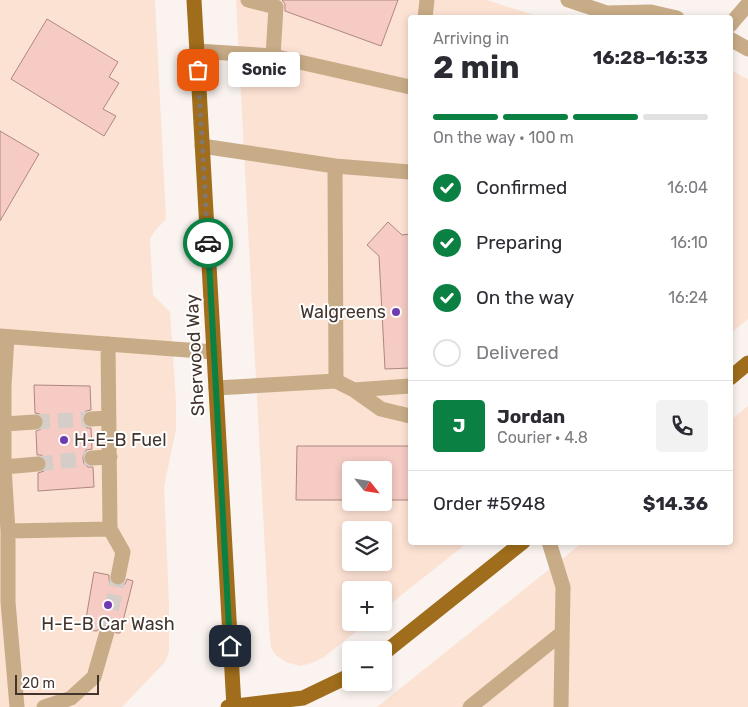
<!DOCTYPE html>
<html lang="en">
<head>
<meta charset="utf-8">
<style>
  :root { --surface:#fff; --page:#f2f2f3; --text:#2b2b33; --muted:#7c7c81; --line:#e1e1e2; --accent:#0b8043 }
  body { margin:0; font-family:Rubik,sans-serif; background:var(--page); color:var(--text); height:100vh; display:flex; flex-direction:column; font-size:19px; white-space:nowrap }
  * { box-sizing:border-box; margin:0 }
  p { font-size:16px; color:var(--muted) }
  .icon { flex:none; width:28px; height:28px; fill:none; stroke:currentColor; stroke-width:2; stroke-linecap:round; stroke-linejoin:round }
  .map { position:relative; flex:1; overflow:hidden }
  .panel { position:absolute; left:408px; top:15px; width:325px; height:530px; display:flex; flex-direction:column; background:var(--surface); border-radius:5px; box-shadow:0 2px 8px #0003 }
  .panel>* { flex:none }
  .needle { width:32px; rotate:120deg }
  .tools { position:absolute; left:342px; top:461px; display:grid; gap:10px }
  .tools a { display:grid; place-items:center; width:50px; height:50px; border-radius:5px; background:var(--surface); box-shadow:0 2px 8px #0003; font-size:25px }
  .scale { position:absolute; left:15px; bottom:12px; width:84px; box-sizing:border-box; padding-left:5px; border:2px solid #43352d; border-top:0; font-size:14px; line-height:18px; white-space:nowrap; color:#43352d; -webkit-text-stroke:4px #fff; paint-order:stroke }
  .pin { position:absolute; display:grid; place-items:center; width:42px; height:42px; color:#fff; margin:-21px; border-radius:10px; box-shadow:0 2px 8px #0006 }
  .courier { position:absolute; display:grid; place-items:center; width:50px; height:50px; margin:-25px; border:4px solid #0b8043; border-radius:50%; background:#fff; color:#222; box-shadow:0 1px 6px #0007 }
  .bubble { position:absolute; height:35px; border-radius:5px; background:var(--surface); box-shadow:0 2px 8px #0003; font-size:16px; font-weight:700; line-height:35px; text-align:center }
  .headline em { font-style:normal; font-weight:700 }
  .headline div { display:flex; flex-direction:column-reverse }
  .headline { display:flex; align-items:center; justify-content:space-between; height:85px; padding:0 25px }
  h1 { font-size:32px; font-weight:700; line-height:38px }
  .bar { display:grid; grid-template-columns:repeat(4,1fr); gap:8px 5px; align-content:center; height:60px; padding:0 25px }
  .bar i { height:6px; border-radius:4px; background:var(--line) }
  .bar .on { background:var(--accent) }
  .bar p { grid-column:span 4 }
  .line { display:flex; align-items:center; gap:12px; padding:0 25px; border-top:1px solid var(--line) }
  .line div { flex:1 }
  .round { display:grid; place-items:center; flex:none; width:52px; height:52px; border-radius:5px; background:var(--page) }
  ol { padding:0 25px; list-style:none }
  li { display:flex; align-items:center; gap:15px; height:55px }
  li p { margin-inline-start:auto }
  li .icon { padding:5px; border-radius:50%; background:var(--accent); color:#fff; stroke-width:4 }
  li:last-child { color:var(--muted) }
  li i { width:28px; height:28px; border:2px solid var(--line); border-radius:50% }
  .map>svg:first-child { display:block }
  .built { fill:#fce2d3; fill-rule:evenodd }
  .building { fill:#f5cbc4; stroke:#ae8780 }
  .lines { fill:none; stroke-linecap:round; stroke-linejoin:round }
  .minor-tunnel { stroke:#d5cdc8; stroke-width:15; stroke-dasharray:15 8; stroke-linecap:butt }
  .minor { stroke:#c8ac87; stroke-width:15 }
  .major { stroke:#9f6d1b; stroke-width:15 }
  .done { stroke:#837871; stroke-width:5; stroke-dasharray:0 9 }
  .route { stroke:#0b8043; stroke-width:6 }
  .poi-dot { fill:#703bb1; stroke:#fff; stroke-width:2 }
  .labels { text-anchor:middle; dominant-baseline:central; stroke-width:4; stroke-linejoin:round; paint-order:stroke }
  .poi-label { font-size:18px; fill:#43352d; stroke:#fff; text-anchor:end }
  .street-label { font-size:18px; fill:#43352d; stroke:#fff }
</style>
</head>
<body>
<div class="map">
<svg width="748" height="707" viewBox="0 0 748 707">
  <rect width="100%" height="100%" fill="#faf3ef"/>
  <!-- built -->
  <path class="built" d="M0,0H155L166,219L154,232L150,239L153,295L170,312L176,401V429L164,487L169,603V652L165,662L122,707H0Z
    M236,0H487L540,17L410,18V542L467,543L384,609V590H351V622L367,623L324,657L312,663L300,666L286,662L276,655L271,648L269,627ZM351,470H384V502H351ZM351,530H384V562H351Z
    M730,70L748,79V319L730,334Z
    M748,406V707H377L582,543L730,542V421Z"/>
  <!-- building -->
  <path class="building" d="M282,0H398L381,46L285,11V4Z
    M47,19L118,62L109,77L119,83L103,109L116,116L104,136L11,79Z
    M0,131L39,154L0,221Z
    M388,222L402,235L410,234V368L385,369L379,256L367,245Z
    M34,385L90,386L91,410L86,411L83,414L82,419L83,424L87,428H91L92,449L86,450L84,453L83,458L84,464L88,467H93L94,487L38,491V473L44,471L46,468L47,464L45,458L41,455H37L36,431L41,429L43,427L44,422L42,416L40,414L35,413Z
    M297,446H410V500H384V470H351V500H296Z
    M94,572L109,575V580L111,584L116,586H121L125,584L127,579L133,581L120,633H116L114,626L109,623H104L101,625L97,631L84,630Z"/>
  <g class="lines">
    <!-- minor-tunnel -->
    <path class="minor-tunnel" d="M35,422L91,419
      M38,464L92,458
      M107,632L118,577"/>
    <!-- minor -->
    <path class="minor" d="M568,0L607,13L651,12L677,18
      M425,18L427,0
      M730,25L748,4
      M730,39L748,49
      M197,51L273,56L276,7L248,0
      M273,56L410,87
      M202,146L335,166
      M0,336L214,352
      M7,337L4,386V467L8,531V602L17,707
      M336,381L354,390L381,409L410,416
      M216,388L336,381L335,166L410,172
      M354,390L410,386
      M91,419L109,418
      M4,424L35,422
      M92,458L110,457
      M4,467L38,464
      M110,529L123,552L118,577
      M8,531L110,529L108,344
      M549,542L563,587L561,707
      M44,707L71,698L94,677L107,632
      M470,707L562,633"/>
    <!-- major -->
    <path class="major" d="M194,0L234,707
      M730,378L748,363
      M384,653L523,542
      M228,707L303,698L351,675"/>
  </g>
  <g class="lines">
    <!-- done -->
    <path class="done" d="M198,70L208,243"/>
    <!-- route -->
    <path class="route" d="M208,243L230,646"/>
  </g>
  <!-- markers -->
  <g class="poi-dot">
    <circle cx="396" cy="312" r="5"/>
    <circle cx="64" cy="440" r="5"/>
    <circle cx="108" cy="605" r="5"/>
  </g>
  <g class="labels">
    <!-- poi labels -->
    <g class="poi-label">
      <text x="386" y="312">Walgreens</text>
      <text x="74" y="440" text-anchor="start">H-E-B Fuel</text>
      <text x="108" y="624" text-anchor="middle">H-E-B Car Wash</text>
    </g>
    <!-- street labels -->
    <g class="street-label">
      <text transform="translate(195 355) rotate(-93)">Sherwood Way</text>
    </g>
  </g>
</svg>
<div class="tools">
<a><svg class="needle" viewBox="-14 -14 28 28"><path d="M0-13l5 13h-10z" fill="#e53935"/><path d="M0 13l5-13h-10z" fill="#7c7c81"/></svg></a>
<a><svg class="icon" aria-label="layers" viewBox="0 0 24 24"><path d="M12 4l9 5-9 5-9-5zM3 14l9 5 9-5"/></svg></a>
<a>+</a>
<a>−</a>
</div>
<div class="scale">20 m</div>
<div class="pin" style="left:198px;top:70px;background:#ea580c"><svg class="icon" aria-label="bag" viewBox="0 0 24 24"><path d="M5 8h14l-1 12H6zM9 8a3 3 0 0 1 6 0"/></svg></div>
<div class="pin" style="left:230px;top:646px;background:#1f2937"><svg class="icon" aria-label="home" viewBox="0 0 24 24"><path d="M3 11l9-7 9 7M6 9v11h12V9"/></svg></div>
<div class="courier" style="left:208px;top:243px"><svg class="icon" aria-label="car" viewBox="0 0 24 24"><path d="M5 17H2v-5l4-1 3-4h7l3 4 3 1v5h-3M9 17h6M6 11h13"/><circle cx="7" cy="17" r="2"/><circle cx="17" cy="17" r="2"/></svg></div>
<div class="bubble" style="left:228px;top:52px;width:72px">Sonic</div>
<section class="panel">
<div class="headline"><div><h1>2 min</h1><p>Arriving in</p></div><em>16:28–16:33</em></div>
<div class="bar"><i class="on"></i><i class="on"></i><i class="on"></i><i></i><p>On the way · 100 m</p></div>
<ol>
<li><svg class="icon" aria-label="check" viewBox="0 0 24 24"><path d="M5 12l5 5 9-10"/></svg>Confirmed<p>16:04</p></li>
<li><svg class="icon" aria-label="check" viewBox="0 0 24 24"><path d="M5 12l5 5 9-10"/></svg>Preparing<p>16:10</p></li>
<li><svg class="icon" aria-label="check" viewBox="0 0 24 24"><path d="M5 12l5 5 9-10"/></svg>On the way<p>16:24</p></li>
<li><i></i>Delivered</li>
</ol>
<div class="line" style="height:90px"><b class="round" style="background:var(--accent);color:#fff">J</b><div><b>Jordan</b><p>Courier · 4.8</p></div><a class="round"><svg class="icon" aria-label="phone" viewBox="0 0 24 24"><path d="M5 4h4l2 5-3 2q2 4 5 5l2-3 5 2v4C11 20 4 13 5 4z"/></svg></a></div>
<div class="line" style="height:65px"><div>Order #5948</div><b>$14.36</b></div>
</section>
</div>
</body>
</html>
